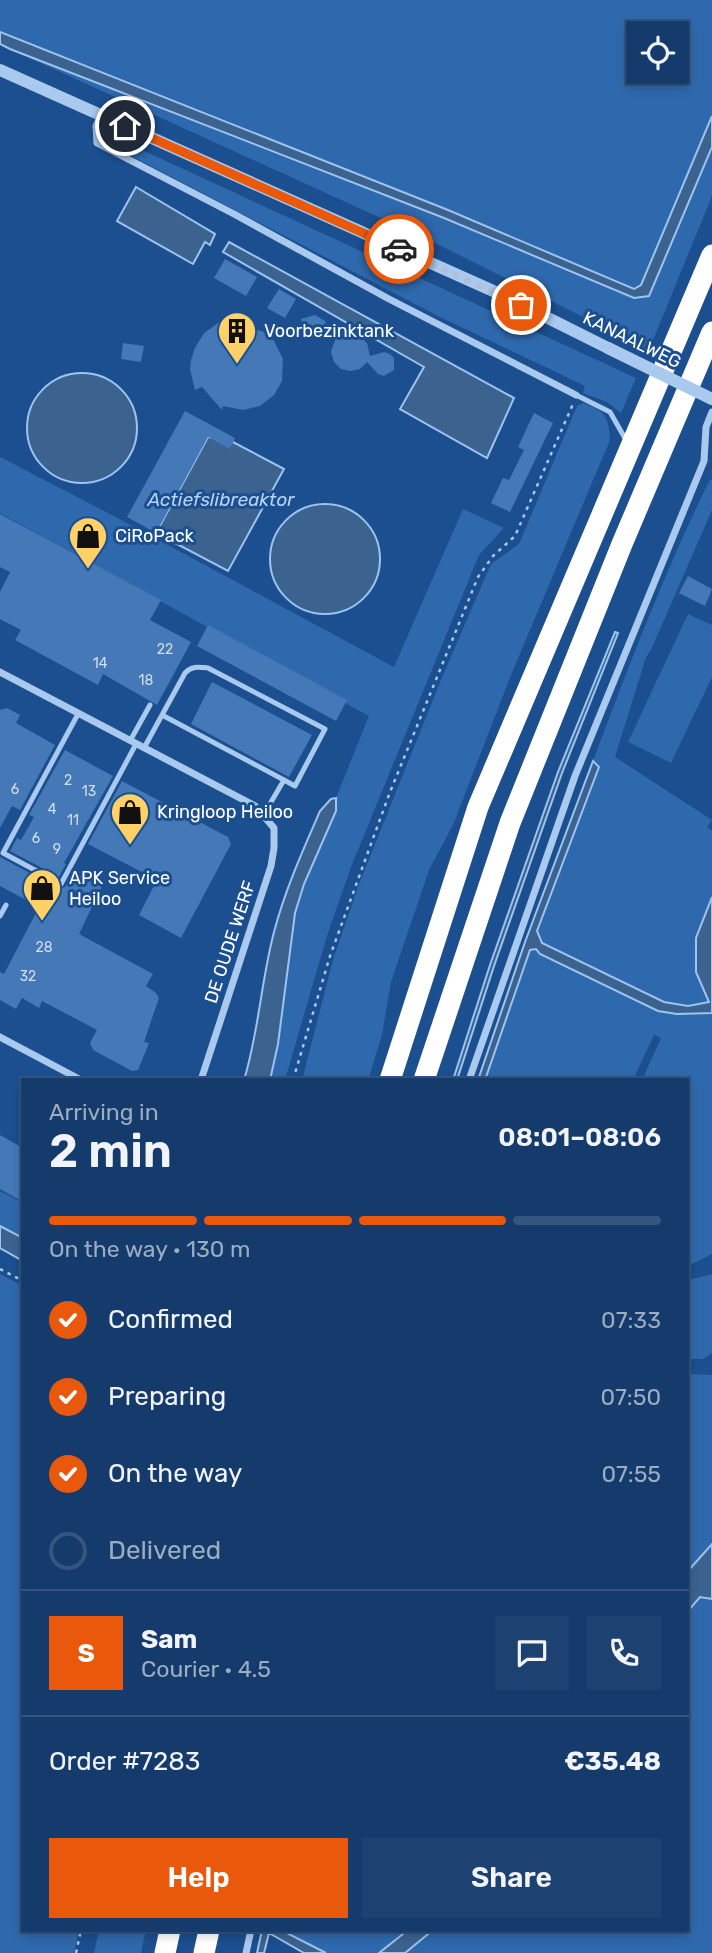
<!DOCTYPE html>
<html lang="en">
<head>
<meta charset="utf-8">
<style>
  :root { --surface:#143b6b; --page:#1d4271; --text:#f1f3f6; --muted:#9dadc1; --line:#33557e; --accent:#ea580c }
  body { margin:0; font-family:Rubik,sans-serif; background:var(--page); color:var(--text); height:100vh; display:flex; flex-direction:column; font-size:26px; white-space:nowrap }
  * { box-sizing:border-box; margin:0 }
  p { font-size:23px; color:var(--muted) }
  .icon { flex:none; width:38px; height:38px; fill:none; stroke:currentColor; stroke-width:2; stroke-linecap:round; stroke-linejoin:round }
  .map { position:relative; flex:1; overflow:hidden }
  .side { position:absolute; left:21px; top:1078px; width:668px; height:854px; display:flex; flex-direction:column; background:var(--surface); border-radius:0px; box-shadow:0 4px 10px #0003,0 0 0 2px var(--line) }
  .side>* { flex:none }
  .buttons { position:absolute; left:626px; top:21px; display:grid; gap:14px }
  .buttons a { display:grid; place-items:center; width:63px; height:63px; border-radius:0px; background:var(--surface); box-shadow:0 4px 10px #0003,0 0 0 2px var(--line); font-size:35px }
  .pin { position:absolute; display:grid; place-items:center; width:60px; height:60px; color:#fff; margin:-30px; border:4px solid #fff; border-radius:50%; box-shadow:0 2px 7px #0007 }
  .courier { position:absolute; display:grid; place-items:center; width:70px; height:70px; margin:-35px; border:5px solid #ea580c; border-radius:50%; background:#fff; color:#222; box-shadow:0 2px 9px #0007 }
  .head em { font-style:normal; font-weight:600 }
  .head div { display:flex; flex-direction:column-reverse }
  .head { display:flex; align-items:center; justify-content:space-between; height:119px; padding:0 28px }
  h1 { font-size:46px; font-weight:600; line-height:52px }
  .bar { display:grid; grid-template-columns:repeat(4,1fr); gap:10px 7px; align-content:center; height:84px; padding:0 28px }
  .bar i { height:9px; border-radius:5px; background:var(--line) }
  .bar .active { background:var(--accent) }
  .bar p { grid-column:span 4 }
  .line { display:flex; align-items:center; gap:18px; padding:0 28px; border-top:2px solid var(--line) }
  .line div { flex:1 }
  .round { display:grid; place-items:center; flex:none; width:74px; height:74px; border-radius:0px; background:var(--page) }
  ol { padding:0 28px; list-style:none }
  li { display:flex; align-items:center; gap:21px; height:77px }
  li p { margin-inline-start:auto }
  li .icon { padding:7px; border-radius:50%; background:var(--accent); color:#fff; stroke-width:4 }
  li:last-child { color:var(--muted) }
  li i { width:38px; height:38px; border:4px solid var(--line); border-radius:50% }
  .action { display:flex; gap:14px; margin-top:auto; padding:14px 28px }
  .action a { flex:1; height:80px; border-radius:0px; background:var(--accent); color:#fff; font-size:28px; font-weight:600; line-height:80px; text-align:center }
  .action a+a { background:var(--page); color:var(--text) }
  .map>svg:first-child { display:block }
  .green { fill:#2e69ad; fill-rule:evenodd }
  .water { fill:#3c6290; stroke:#9cc4f0; stroke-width:2 }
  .building { fill:#4478b7 }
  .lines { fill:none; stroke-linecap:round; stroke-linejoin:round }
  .path { stroke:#a9c9ee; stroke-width:2.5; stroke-dasharray:3.5 5; stroke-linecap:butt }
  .service { stroke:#a9c9ee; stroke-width:5 }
  .minor { stroke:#a9c9ee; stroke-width:7 }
  .tertiary { stroke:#a9c9ee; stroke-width:12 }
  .motorway { stroke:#fff; stroke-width:21 }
  .tertiary-bridge { stroke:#a9c9ee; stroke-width:12 }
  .done { stroke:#afc1d8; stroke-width:7; stroke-dasharray:0 12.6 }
  .route { stroke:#ea580c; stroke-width:9 }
  .labels { text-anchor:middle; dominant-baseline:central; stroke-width:6; stroke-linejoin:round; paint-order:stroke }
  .number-label { font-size:14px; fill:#d0dded }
  .poi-label { font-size:18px; fill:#fff; stroke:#1b4f8f; text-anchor:start }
  .street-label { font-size:18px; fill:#fff; stroke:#1b4f8f }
  .water-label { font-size:19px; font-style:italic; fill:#b5d3f5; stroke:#1b4f8f }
</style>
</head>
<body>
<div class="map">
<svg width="712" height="1953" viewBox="0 0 712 1953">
  <rect width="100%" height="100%" fill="#1b4f8f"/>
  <!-- green -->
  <path class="green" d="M0,0H712V116L641,285L635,289L448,210L0,32ZM639,33H677V72H639Z
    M10,49L444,218L634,298L649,295L712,147V196L649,350L429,240Z
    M116,138L636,378L621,413L607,402L583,393L585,386L440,317L120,150L114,141Z
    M583,403C605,410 609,418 610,440L511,675L453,825L429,870L391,982L382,1035L368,1080H302L333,960L359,884L443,675L491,564L519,544L577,406Z
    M0,457L112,515L394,667L463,509L504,528L479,555L351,867L327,936L285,1080H270L278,1044L295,913L304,884L336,811V798L369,716L0,513Z
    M710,479L712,480V510L651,650L646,657L615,757L712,820L707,827L712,831V897L696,938V972L709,1002L688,1006L664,1002L542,943L537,932L598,767L593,761C629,665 665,571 710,479Z
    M688,614L712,625V677L671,763L628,742Z
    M536,949L658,1011L712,1013V1254L688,1266V1080H642L661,1038L654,1035L633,1080H485L529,950Z
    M0,1191L23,1203V1238L0,1226Z
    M0,1274L23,1286V1930H79L74,1953H0Z
    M712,1274V1353L703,1359H688V1280Z
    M688,1374L712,1375V1544L688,1571Z
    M712,1585V1953H400L427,1930H688V1611Z
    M99,1930H146L141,1953H94Z
    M281,1930H408L379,1953H326Z"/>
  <!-- water -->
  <path class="water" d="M0,32L448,210L634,289L641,285L712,116V147L649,296L634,298L444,218L10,49L0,44Z
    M136,187L215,234L210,245L205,242L193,264L117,221Z
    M229,242L514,398L487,458L400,409L424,367L223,252Z
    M27 428a55 55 0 1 1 110 0a55 55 0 1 1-110 0Z
    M208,437L233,442L284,469L228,571L156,533Z
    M270 559a55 55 0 1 1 110 0a55 55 0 1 1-110 0Z
    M615,632L618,633L562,773L494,966L457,1080H453L490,965L558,772Z
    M593,761L599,767L537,931L542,943L664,1002L688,1006L709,1002L696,972V938L712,897V1013L677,1014L658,1011L540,954L536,949L530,950L485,1080H478L525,942Z
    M336,798V811L304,884L295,913L278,1044L270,1080H244C259,1031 261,981 274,932C285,890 303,850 320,811L331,799Z
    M0,1226L23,1238V1261L0,1248Z
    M712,1544V1599L700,1597L688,1611V1571Z
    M262,1930H281L326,1953H304L269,1933L264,1953H257Z
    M408,1930H433L405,1953H379Z"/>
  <!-- building -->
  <path class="building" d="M225,259L257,277L246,296L214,278Z
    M279,289L296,299L285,318L267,308Z
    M315,315L325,321L329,335L315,338L304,332L301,319Z
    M237,317L238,326L249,327L264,332L274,341L283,359L282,381L274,395L260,406L243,410L223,406L222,410L202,387L195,390L190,369L191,360L195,348L204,333L218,323Z
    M350,334L360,336L367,343L370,356L384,352L390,354L394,358V370L384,376L378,374L367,362L360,369L350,371L341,369L334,362L331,352L336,337Z
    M123,343L144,346L141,362L121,359Z
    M185,411L235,438L230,449L208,437L156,533L127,517Z
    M534,413L553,423L510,512L491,503L503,478L509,480L524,450L518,447Z
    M0,514L161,600L150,620L191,642L157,705L103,674L98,685L15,640L21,630L0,619V592L10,572L0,567Z
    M688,576L712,589L705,606L679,593Z
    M208,625L347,700L336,721L197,646Z
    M212,682L312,735L289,777L191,724Z
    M7,708L20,715L16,723L55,745L20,810L12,806L0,828V710Z
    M65,750L113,776L64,863L66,864L59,877L10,851L17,838L21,840L34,817L29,815Z
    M122,781L228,837L231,844L181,938L139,915L157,880L88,844Z
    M0,857L59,889L65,887L75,869L103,884L79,934L153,974L146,986L156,993L159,998L144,1042L149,1043L138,1070L132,1071L93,1050L90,1043L97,1030L42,1001L39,1008L22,998L16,1009L0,1000V972L4,974L39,907L0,886Z
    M0,1135L23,1148V1202L0,1189Z"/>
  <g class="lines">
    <!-- path -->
    <path class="path" d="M293,1080L330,956L390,792L478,577L493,556L515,536L573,404
      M0,1269L23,1281
      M76,1953L81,1930"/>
    <!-- service -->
    <path class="service" d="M576,395L610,412L626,440
      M78,714L3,853L61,884L136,744
      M162,715L284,780
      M130,741L150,705
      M144,748L185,673C192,666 198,667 208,668L325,729L295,786L284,780L264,814
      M0,916L6,905"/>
    <!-- minor -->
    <path class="minor" d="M101,115L96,126L97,143L234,214L389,299L576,395
      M0,672L255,806L274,828V848L271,866L201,1080
      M0,1037L81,1080
      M469,1080L575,776L704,461L706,427L712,412
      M246,1953L251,1930"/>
    <!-- tertiary -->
    <path class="tertiary" d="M0,70L500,294L608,348"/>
    <!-- motorway -->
    <path class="motorway" d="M390,1080L478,807L712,255
      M424,1080L510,823L622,544L712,332
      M165,1953L170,1930
      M204,1953L209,1930"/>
    <!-- tertiary-bridge -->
    <path class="tertiary-bridge" d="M608,348L712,399"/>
  </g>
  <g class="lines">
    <!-- done -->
    <path class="done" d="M399,249L521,305"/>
    <!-- route -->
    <path class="route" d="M125,126L399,249"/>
  </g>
  <!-- icons -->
  <defs>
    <g id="building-pin" transform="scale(2.0125)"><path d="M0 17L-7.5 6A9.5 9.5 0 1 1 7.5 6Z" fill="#ffd166" stroke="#1b4f8f"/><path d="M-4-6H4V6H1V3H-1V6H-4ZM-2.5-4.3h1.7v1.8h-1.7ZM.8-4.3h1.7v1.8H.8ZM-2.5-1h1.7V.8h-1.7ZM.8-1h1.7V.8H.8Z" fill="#111"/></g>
    <g id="shop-pin" transform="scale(2.0125)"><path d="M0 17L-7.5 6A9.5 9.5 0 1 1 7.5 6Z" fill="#ffd166" stroke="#1b4f8f"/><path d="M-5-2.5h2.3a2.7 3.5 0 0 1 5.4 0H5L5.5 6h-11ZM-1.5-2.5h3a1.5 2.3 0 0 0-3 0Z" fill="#111"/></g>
  </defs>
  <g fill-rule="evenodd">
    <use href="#building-pin" x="237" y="331"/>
    <use href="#shop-pin" x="88" y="536"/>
    <use href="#shop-pin" x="130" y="812"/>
    <use href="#shop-pin" x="42" y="888"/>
  </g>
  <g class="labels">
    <!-- number labels -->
    <g class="number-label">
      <text x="165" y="649">22</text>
      <text x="100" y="663">14</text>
      <text x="146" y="680">18</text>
      <text x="68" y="780">2</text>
      <text x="15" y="789">6</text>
      <text x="89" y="791">13</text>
      <text x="52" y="809">4</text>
      <text x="73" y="820">11</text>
      <text x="36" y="838">6</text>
      <text x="57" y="849">9</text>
      <text x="44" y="947">28</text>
      <text x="28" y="976">32</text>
    </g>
    <!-- poi labels -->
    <g class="poi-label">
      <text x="264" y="331">Voorbezinktank</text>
      <text x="115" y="536">CiRoPack</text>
      <text x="157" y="812">Kringloop Heiloo</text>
      <text x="69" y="878">APK Service<tspan x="69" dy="21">Heiloo</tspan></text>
    </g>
    <!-- street labels -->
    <g class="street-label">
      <text transform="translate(632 340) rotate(26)">KANAALWEG</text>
      <text transform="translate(230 942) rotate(-72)">DE OUDE WERF</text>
    </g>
    <!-- water labels -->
    <g class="water-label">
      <text x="221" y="499">Actiefslibreaktor</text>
    </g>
  </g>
</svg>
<div class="buttons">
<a><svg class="icon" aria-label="locate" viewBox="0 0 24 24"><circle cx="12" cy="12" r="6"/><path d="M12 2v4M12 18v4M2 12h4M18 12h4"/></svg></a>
</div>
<div class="pin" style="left:521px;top:305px;background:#ea580c"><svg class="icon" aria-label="bag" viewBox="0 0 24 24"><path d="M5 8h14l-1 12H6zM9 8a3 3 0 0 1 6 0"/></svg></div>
<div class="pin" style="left:125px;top:126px;background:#1f2937"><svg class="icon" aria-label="home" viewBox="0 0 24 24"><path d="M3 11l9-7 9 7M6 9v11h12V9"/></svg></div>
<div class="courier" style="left:399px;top:249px"><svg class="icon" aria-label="car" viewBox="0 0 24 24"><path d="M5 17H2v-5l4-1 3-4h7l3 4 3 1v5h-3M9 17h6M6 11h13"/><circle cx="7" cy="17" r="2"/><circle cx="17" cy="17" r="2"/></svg></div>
<section class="side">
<div class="head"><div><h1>2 min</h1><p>Arriving in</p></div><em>08:01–08:06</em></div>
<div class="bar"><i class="active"></i><i class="active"></i><i class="active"></i><i></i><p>On the way · 130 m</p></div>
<ol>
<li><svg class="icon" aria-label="check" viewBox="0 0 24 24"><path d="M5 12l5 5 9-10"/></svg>Confirmed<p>07:33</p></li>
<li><svg class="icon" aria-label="check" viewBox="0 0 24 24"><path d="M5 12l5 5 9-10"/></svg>Preparing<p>07:50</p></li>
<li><svg class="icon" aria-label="check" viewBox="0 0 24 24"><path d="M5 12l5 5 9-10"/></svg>On the way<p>07:55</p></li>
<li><i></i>Delivered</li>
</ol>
<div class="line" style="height:126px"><b class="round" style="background:var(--accent);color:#fff">S</b><div><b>Sam</b><p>Courier · 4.5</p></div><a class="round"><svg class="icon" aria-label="chat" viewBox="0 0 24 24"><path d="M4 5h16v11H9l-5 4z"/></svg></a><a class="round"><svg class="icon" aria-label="phone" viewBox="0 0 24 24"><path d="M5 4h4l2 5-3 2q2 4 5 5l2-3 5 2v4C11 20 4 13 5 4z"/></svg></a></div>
<div class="line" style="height:91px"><div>Order #7283</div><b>€35.48</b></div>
<div class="action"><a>Help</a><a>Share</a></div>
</section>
</div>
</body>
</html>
